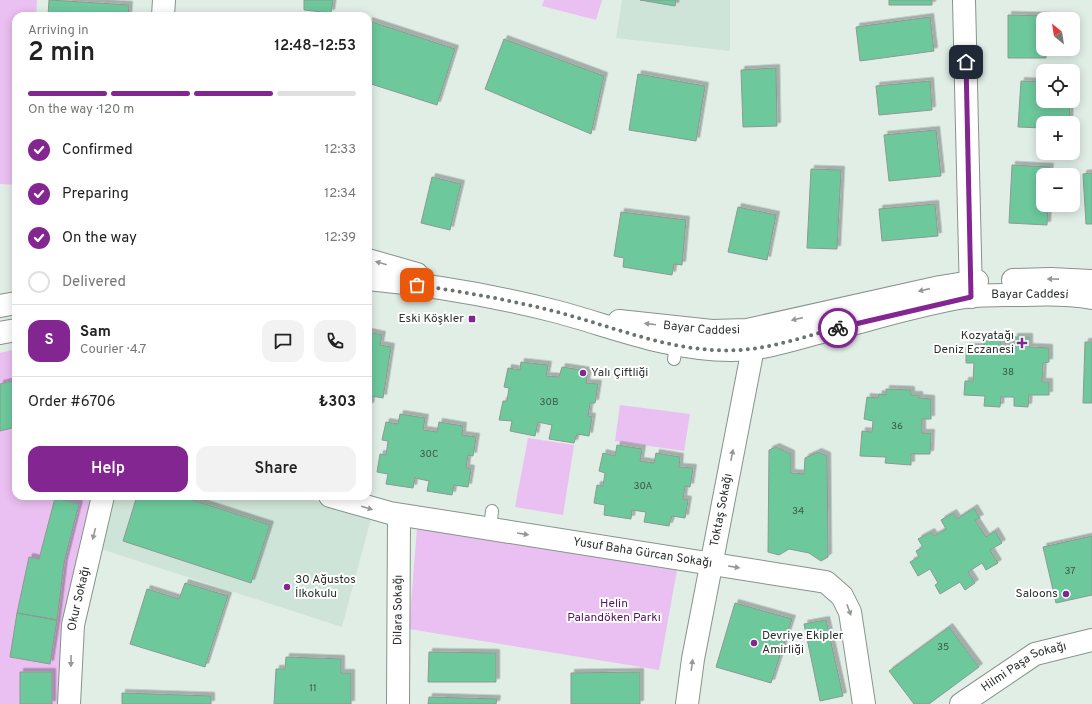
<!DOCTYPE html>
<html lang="en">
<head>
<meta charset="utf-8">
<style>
  :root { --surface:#fff; --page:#f2f2f2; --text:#222; --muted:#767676; --line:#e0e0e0; --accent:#832691 }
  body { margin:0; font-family:Overpass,sans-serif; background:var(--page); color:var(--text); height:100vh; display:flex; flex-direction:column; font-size:15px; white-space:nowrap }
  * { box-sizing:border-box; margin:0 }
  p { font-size:13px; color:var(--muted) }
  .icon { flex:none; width:22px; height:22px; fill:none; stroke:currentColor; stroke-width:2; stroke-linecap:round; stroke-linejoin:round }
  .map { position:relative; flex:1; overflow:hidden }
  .drawer { position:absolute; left:12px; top:12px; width:360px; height:488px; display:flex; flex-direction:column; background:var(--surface); border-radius:12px; box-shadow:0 2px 10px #0003 }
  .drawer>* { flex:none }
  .needle { width:26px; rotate:330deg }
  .fabs { position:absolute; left:1036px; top:12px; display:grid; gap:8px }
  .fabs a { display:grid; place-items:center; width:44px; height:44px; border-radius:8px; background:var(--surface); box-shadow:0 2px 10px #0003; font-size:20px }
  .pin { position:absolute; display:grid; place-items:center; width:34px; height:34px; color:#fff; margin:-17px; border-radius:8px; box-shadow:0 2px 6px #0006 }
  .courier { position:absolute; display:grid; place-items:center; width:40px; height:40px; margin:-20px; border:3px solid #832691; border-radius:50%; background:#fff; color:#222; box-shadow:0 1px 5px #0007 }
  .overview em { font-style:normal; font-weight:600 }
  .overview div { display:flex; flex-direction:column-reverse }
  .overview { display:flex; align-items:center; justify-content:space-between; height:68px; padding:0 16px }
  h1 { font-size:26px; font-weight:600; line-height:30px }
  .bar { display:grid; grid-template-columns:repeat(4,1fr); gap:6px 4px; align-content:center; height:48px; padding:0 16px }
  .bar i { height:5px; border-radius:3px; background:var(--line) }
  .bar .on { background:var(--accent) }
  .bar p { grid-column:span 4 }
  .line { display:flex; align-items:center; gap:10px; padding:0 16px; border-top:1px solid var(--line) }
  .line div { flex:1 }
  .round { display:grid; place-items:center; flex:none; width:42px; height:42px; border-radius:12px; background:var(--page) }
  ol { padding:0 16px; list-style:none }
  li { display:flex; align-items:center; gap:12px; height:44px }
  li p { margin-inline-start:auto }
  li .icon { padding:4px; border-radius:50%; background:var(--accent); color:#fff; stroke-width:4 }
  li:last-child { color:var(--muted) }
  li i { width:22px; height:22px; border:2px solid var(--line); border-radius:50% }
  .action { display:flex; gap:8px; margin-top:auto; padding:8px 16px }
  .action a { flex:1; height:46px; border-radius:12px; background:var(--accent); color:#fff; font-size:16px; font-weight:600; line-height:46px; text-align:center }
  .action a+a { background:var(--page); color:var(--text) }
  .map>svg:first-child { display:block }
  .built { fill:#cfe4d8 }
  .green { fill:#eabff1 }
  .building { fill:#6dc89c; stroke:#8d9992; filter:url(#shadow) }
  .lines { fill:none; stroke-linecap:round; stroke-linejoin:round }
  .service-casing { stroke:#87938c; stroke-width:14 }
  .minor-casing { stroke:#87938c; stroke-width:24 }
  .tertiary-casing { stroke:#87938c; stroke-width:24 }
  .secondary-casing { stroke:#87938c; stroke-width:24 }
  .service { stroke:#fff; stroke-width:12 }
  .minor { stroke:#fff; stroke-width:22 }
  .tertiary { stroke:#fff; stroke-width:22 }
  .secondary { stroke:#fff; stroke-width:22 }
  .oneway { fill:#969896 }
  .done { stroke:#6b736e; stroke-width:4; stroke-dasharray:0 7.2 }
  .route { stroke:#832691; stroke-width:5 }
  .poi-dot { fill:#832691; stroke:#fff; stroke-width:1.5 }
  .labels { text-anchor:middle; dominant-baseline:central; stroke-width:4; stroke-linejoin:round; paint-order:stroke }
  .number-label { font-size:10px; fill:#3c574a }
  .street-label { font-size:12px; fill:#2c312e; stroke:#fff }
  .poi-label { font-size:12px; fill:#2c312e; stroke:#fff; text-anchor:end }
  .park-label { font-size:12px; fill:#561261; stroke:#fff }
</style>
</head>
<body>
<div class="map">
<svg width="1092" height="704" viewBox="0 0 1092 704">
  <defs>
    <filter id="shadow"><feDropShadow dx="3.5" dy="-3.5" stdDeviation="0" flood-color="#0004"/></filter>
  </defs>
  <rect width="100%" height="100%" fill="#e0eee6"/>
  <!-- built -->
  <path class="built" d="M622,0H730V51L616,38Z
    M115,496H297L372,515L342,627L98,548Z"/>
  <!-- green -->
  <path class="green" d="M0,0H37L36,16H16V185L0,184Z
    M544,0H602L596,20L542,6Z
    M16,349V496H91L61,704H0V353Z
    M620,405L690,414L684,451L615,441Z
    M528,438L574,445L563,515L515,507Z
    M417,528L677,570L659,670L409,629Z"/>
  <!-- building -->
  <path class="building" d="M49,0L129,5L128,16H48Z
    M304,0H333L331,13L304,10Z
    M640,0H676L675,6Z
    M889,0H932V5H889Z
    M1008,15L1046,16V19H1043V49H1046V58H1008Z
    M930,17L934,51L860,61L856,27Z
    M369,21L455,49L437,105L368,83Z
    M504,39L604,76L591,134L485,89Z
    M776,68L777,126L743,127L741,70Z
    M638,74L705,86L696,141L629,130Z
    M930,81L932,110L879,115L876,86Z
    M1021,81L1043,82V101H1070L1069,123H1043V128L1018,127Z
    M936,130L941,176L889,181L884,135Z
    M1012,165L1050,167L1049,175H1043V205H1048L1047,225L1009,223Z
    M811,169L841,170L837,249L807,248Z
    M1092,173V224H1086L1083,174Z
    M432,177L461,184L450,230L421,223Z
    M935,204L938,236L882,241L879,209Z
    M738,207L776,215L767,260L728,252Z
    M621,212L686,220L682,265L674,264L672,275L623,267L624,258L614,256Z
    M368,332L382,335L380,345L391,347L383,398L372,396L370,406H368Z
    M1000,336L1001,345L1014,346V337H1029V347L1049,348V362L1043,363L1042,382H1049V395H1029L1028,407L1014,406V397H1001L1000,407L984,406L985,396L964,395L965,381H973L974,363H966V347H984V337Z
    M1085,342H1092V403H1083Z
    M521,362L548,365L546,376L559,377L562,367L588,371L586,383L598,384L595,403H590L588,416L592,417L589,436L577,434L574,443L549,439L552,425L538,422L535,436L510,431L512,421L499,420L503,401H507L509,388L504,387L508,368L520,370Z
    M16,380V427L0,431V384Z
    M886,389L911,390V395H919V398L931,399V419H922V433H931L930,454H911V465L885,463L886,457L860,456L862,431L872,432L873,421L864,419L867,397L878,398L879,394L886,395Z
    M400,414L425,418L423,430L437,432L439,422L463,426L462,435L476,437L473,456L468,455L466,468L471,469L468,487L454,485L452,495L427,491L429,481L415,478L413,488L386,484L388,474L377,472L380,454L386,455L388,441L382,440L386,422L398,424Z
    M617,445L642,449L640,461L654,463L656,453L680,457L679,467L693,468L690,487L685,486L683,499L688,500L685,518L672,516L669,526L644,522L646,512L632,510L631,519L604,515L605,505L594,503L597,485L603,486L605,473L599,471L603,453L615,456Z
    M776,447L791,454V473L804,474L805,458L818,452L827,456L828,557L821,561L809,553L789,549L779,555L768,552L769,450Z
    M137,496H180L270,525L251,583L123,541Z
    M55,498L79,504L64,563L57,620L17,613L29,557L39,559Z
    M974,508L980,518L975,520L986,537L995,531L1002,543L990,550L998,563L986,570L982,563L968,572L975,583L965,590L960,582L940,594L935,585L938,583L930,569L918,576L910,562L919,557L916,551L923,547L918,539L931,532L934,536L946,529L941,520L953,513L957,519Z
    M1092,536V595L1056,603L1043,547Z
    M185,583L228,596L205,667L130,644L147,589L179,599Z
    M735,603L792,619L771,683L716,667Z
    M17,613L57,620L50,664L10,657Z
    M826,620L843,696L820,701L804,624Z
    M949,627L979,667L929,704H914L889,671Z
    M429,652L496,653V682H428Z
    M286,657L341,659V673H351V704H274L276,669H285Z
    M20,672H52V704H20Z
    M640,672V704H571V673Z
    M122,693L211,696V704H122Z
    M429,697L497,699L496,704H428Z"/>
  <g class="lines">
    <!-- service casing -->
    <g class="service-casing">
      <path id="service" d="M674,359L676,346
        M490,529L492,511"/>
    </g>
    <!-- minor casing -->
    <g class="minor-casing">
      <g id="minor">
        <path d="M964,0L971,297"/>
        <path d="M163,16L164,0"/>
        <path id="s1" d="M330,496L390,513L826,582L842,596L850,612L864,704"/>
        <path id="s2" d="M69,704L73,625L103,496"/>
        <path id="s3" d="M398,704L399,515"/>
        <path id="s4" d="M961,704L1035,654L1092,640"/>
      </g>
    </g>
    <!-- tertiary casing -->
    <g class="tertiary-casing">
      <g id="tertiary">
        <path id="s5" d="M687,704L693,659L753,348"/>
      </g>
    </g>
    <!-- secondary casing -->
    <g class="secondary-casing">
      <g id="secondary">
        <path d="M368,260L417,274"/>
        <path id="s6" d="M368,279C431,285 496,296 558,312C617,328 669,350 731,350C764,350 797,338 829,330C874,319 920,304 966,297C986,294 1006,295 1025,295C1048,294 1070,294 1092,298"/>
        <path d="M1013,280L1051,279L1092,281"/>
        <path d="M0,306L16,303"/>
        <path id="s7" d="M619,321L712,331L747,330L940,287L977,281"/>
        <path d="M0,333L16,330"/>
      </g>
    </g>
    <!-- service -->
    <use href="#service" class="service"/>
    <!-- minor -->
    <use href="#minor" class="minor"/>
    <!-- tertiary -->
    <use href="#tertiary" class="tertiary"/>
    <!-- secondary -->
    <use href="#secondary" class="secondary"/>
  </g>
  <!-- one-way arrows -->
  <defs><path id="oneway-solid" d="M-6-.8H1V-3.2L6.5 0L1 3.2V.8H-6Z"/></defs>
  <g class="oneway">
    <use href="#oneway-solid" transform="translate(381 263) rotate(-164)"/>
    <use href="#oneway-solid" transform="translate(1053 279) rotate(-179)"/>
    <use href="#oneway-solid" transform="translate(924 290) rotate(167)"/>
    <use href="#oneway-solid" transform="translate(797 319) rotate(167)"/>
    <use href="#oneway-solid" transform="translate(650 324) rotate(-173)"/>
    <use href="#oneway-solid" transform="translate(732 455) rotate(-79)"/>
    <use href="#oneway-solid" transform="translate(367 508) rotate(16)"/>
    <use href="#oneway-solid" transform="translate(94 534) rotate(104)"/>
    <use href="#oneway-solid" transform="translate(523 534) rotate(9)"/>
    <use href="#oneway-solid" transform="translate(734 567) rotate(9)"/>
    <use href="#oneway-solid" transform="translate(849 610) rotate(70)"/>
    <use href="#oneway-solid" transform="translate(71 661) rotate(91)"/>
    <use href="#oneway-solid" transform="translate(692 665) rotate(-82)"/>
  </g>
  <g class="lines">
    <!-- done -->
    <path class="done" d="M417,285C464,292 511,300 557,312C618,328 676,354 740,350C773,348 806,336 838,328"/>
    <!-- route -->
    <path class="route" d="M838,328L971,297L966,62"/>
  </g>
  <!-- markers -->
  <g class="poi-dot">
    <rect x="468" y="315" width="8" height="8" rx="2"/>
    <path d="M1020 337h4v4h4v4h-4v4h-4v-4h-4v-4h4z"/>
    <circle cx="583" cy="373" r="4"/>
    <circle cx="287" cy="587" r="4"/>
    <circle cx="1066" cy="594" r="4"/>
    <circle cx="754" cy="643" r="4"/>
  </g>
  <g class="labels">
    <!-- number labels -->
    <g class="number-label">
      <text x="1008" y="372">38</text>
      <text x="549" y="402">30B</text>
      <text x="897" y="426">36</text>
      <text x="429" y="454">30C</text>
      <text x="643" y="486">30A</text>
      <text x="798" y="511">34</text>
      <text x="1070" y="571">37</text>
      <text x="943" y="647">35</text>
      <text x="313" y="688">11</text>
    </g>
    <!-- street labels -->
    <g class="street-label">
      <text stroke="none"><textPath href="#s6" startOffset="676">Bayar Caddesi</textPath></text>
      <text stroke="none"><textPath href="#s7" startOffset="83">Bayar Caddesi</textPath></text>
      <text stroke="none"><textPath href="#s5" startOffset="197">Toktaş Sokağı</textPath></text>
      <text stroke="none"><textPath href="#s1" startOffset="318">Yusuf Baha Gürcan Sokağı</textPath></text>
      <text stroke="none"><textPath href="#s2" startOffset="106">Okur Sokağı</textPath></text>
      <text stroke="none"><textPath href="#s3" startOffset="94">Dilara Sokağı</textPath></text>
      <text stroke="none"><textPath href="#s4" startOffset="74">Hilmi Paşa Sokağı</textPath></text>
    </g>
    <!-- poi labels -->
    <g class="poi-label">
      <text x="464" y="319">Eski Köşkler</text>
      <text x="1014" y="336">Kozyatağı<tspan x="1014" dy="14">Deniz Eczanesi</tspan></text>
      <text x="591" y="373" text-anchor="start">Yalı Çiftliği</text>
      <text x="295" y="580" text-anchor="start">30 Ağustos<tspan x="295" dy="14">İlkokulu</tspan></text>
      <text x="1058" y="594">Saloons</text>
      <text x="762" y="636" text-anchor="start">Devriye Ekipler<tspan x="762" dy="14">Amirliği</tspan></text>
    </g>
    <!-- park labels -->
    <g class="park-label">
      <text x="614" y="604">Helin<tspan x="614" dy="14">Palandöken Parkı</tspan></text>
    </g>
  </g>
</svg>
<div class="fabs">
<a><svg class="needle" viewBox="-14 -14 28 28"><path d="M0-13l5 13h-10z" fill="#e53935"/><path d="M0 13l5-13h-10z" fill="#767676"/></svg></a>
<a><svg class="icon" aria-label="locate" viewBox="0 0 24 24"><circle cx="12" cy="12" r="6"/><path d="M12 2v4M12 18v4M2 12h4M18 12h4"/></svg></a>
<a>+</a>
<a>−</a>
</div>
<div class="pin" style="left:417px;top:285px;background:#ea580c"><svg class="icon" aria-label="bag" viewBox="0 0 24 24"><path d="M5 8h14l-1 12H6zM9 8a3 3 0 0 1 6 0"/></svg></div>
<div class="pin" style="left:966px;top:62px;background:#1f2937"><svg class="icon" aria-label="home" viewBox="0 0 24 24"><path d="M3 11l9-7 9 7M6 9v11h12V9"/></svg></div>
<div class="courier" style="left:838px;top:328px"><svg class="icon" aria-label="bike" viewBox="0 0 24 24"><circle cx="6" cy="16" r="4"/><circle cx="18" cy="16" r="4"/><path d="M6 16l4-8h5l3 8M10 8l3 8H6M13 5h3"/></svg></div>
<section class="drawer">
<div class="overview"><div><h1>2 min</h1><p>Arriving in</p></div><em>12:48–12:53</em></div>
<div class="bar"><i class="on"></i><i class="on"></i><i class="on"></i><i></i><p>On the way · 120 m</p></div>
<ol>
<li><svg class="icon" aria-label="check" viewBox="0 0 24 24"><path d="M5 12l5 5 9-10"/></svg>Confirmed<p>12:33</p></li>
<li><svg class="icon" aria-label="check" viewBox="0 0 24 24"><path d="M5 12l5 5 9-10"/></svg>Preparing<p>12:34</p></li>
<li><svg class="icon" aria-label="check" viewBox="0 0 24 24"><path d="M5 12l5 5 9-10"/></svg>On the way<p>12:39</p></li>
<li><i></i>Delivered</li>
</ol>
<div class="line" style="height:72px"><b class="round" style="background:var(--accent);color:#fff">S</b><div><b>Sam</b><p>Courier · 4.7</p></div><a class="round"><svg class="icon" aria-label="chat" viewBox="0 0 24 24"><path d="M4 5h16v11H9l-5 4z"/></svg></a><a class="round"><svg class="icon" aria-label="phone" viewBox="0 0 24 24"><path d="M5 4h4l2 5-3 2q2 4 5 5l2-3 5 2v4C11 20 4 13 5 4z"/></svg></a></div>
<div class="line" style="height:52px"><div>Order #6706</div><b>₺303</b></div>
<div class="action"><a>Help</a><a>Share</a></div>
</section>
</div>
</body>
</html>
